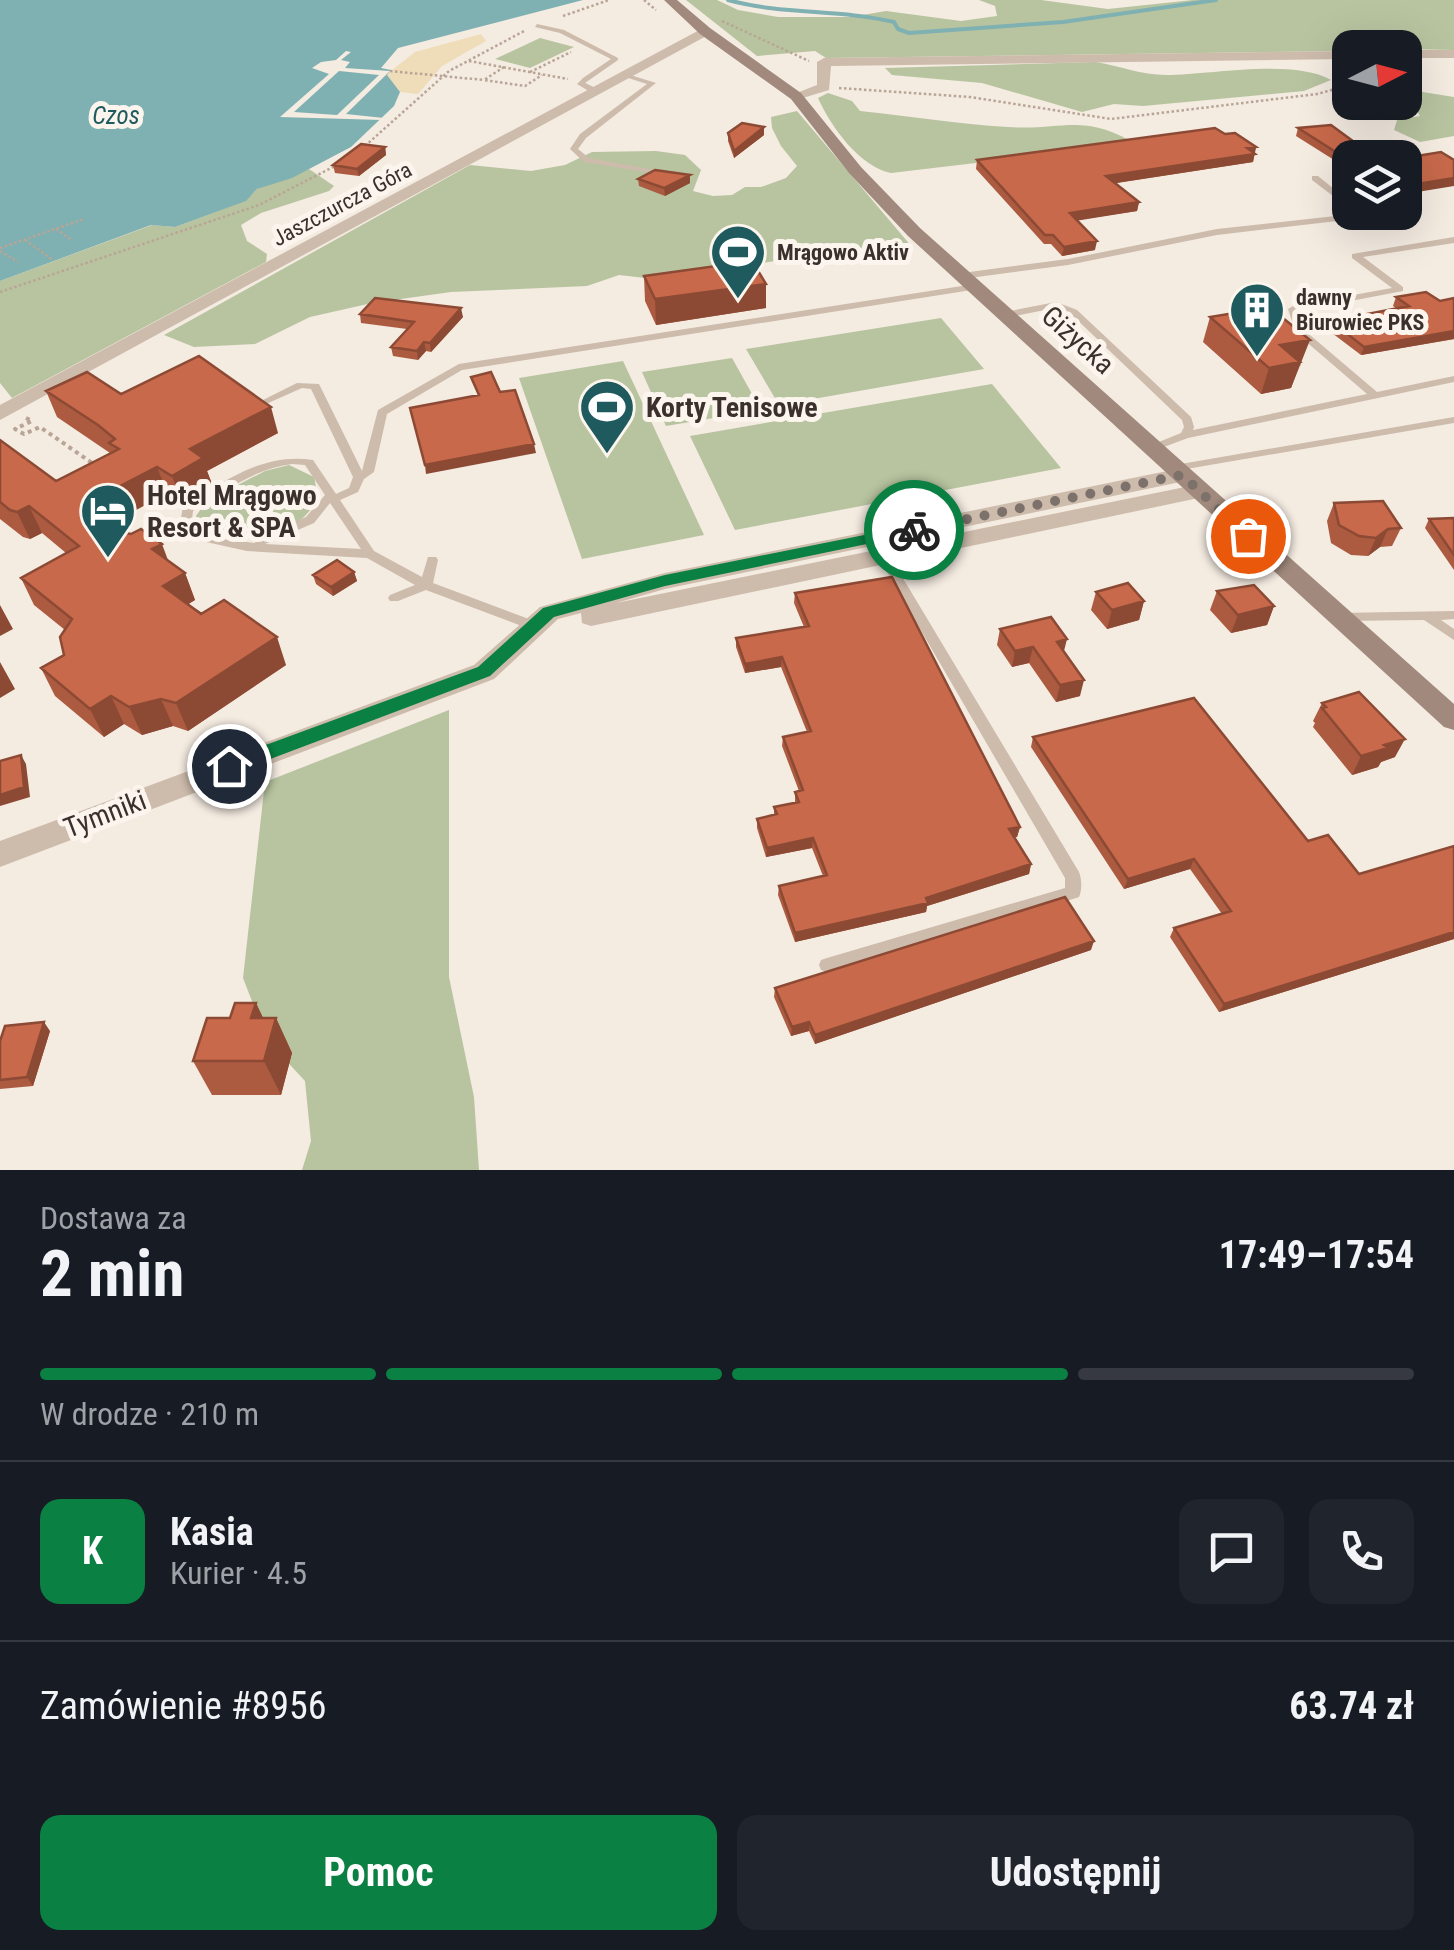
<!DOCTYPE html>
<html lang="pl">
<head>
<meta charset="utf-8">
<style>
  :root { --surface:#171b24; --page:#20242c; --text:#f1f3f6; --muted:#9ea1a6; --line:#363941; --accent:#0b8043 }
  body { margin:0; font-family:"Roboto Condensed",sans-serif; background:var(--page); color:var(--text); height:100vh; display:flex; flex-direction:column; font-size:38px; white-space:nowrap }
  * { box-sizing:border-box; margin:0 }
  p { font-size:32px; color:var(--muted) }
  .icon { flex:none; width:55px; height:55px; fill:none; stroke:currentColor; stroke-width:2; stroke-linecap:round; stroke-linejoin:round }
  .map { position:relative; height:1170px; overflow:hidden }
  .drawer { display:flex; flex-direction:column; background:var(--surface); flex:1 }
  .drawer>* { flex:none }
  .needle { width:65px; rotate:84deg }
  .fabs { position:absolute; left:1332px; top:30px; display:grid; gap:20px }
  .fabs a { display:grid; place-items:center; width:90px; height:90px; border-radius:20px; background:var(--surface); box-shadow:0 10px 40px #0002; font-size:50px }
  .pin { position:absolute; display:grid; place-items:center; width:85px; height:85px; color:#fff; margin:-42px; border:5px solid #fff; border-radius:50%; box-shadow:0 2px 10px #0007 }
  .courier { position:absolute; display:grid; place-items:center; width:100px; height:100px; margin:-50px; border:8px solid #0b8043; border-radius:50%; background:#fff; color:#222; box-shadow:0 2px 12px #0007 }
  .head em { font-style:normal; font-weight:700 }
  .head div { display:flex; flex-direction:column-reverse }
  .head { display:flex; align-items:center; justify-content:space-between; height:170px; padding:0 40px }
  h1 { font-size:65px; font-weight:700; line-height:75px }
  .bar { display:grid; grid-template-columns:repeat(4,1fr); gap:15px 10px; align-content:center; height:120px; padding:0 40px }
  .bar i { height:12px; border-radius:8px; background:var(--line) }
  .bar .on { background:var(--accent) }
  .bar p { grid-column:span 4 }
  .line { display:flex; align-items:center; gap:25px; padding:0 40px; border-top:2px solid var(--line) }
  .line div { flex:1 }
  .round { display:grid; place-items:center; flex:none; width:105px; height:105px; border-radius:20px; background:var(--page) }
  .action { display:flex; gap:20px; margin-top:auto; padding:20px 40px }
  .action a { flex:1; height:115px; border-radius:20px; background:var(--accent); color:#fff; font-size:40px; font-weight:700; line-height:115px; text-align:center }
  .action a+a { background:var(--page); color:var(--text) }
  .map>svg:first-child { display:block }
  .green { fill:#b8c4a0 }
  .sand { fill:#efdcb8 }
  .water { fill:#7fb0b2 }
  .pier { fill:#f4ebe1; fill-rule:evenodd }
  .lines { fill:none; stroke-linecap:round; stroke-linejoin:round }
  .stream { stroke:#7fb0b2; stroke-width:4 }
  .path-far1 { stroke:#b9a596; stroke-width:2.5; stroke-dasharray:2.5 2.5; stroke-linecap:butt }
  .path { stroke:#b9a596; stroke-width:4; stroke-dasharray:4 4; stroke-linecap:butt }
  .lane { fill:#cdbbac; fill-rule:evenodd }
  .street { fill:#cdbbac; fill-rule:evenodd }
  .secondary { fill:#a18a7d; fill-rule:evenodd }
  .wall { fill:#ac5a40 }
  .shaded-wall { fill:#8c4a34 }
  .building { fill:#c8694b; stroke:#8c4a34; stroke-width:2.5 }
  .route { fill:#0b8043 }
  .done { stroke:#7c716b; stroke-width:10; stroke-dasharray:0 18 }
  .labels { text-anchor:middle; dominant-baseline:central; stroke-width:10; stroke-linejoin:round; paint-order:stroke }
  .far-street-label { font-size:22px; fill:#3b302b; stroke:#fbf5ee }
  .far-poi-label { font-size:22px; font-weight:bold; fill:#3b302b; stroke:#fbf5ee; text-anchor:start }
  .far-water-label { font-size:25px; font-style:italic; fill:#1f5a5e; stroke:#fbf5ee }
  .street-label { font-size:28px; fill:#3b302b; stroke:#fbf5ee }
  .poi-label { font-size:28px; font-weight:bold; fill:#3b302b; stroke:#fbf5ee; text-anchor:start }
</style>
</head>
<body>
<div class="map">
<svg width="1454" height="1170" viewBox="0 0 1454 1170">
  <rect width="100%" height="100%" fill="#f4ebe1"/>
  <!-- green -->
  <path class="green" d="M686,0H717L738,10L778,17H851L886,11L961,21L997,16L995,6L979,0H1041L1108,9L1193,0H1454V50L1350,48V51L826,58L815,51L757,56Z
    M540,38L574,47L530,68L495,59Z
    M1096,62C1120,66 1141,75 1166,75C1209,75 1293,58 1331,80L1304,91L1143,106L1114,104L1082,112L982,83L892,75L885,68Z
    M1405,75L1422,79L1410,90L1454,97V136L1420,142L1394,130L1397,120L1420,116L1405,93Z
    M828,93L852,101L860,111C909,116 958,124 1008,127C1062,131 1082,112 1136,144L891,173C860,167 831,127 818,98Z
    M797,111L912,247L877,246L654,279L619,275L587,286L451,292L372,303L310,317L255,344L194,347L164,335L470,165L531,171L565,165L592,152L656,151L685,155L701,170L693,191L713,196L732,195L745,187H761L786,178L797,166L781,146L772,128L771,117Z
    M309,169L334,186L329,191L261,213L241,225L247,241L267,254L266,262L12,398L0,383V281L152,225L175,227L245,201L257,189Z
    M941,318L984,369L779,405L746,349Z
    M732,358L761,410L666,426L642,372Z
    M623,361L704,535L582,559L519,378Z
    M992,384L1061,468L735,530L690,436Z
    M289,465L314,477C330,537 238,542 200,531L196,516L203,506L245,504L228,490L265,471Z
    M449,710V977L474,1097L479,1170H302L311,1141L305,1081L267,1040L243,978L265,782Z"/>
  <!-- sand -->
  <path class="sand" d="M481,34L486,41L442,66L418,94L400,92L386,75L415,52Z"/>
  <!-- water -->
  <path class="water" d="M0,0H583L398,48L381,68L391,70L387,75L400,92L394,106L351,147L292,178L257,189L246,201L175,227L151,225L0,281Z"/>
  <!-- pier -->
  <path class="pier" d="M346,51L351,52L341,60L350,62L345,68L390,71L346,114L384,118L382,120L280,117L329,74L312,68L321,62L336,60ZM339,71L379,75L337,115L294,112Z"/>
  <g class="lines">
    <!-- stream -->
    <path class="stream" d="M728,0C783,15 839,9 894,22L898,29L909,33L1063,22L1216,0"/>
    <!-- path-far1 -->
    <path class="path-far1" d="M644,0L656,10
      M563,16L609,0
      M722,21L809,61
      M469,61L568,79
      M504,67L484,80L525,86L542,75
      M390,71L484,80
      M530,72L571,52
      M1335,72L1350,85
      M839,88L970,97L1111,119L1317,94L1350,85
      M365,146L449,71L526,30
      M56,229L72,240
      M25,240L53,260
      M0,248L84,219
      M0,251L18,262
      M0,292L259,205L337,165"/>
    <!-- path -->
    <path class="path" d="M26,418L32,421L15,429L24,434L40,427L95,465"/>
    <!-- lane -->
    <path class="lane" d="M537,24L564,30L618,58V60L585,83L598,89V93H592L577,84L583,78L611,59L560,33L535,27Z
      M624,73L656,83L586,138L578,149L589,158L666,172L670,174L669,176L584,162L570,149L580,134L647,84L622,76V74Z
      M1312,176H1318L1350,202V209L1312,180Z
      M1350,210V212H1356L1346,220L1217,235L1068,265L962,279L957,276L962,273L1068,259L1217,229L1344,215Z
      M1454,237V243L1363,257L1403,287V291L1298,311L1304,330L1377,392L1454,376V382L1188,438L1153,451L1147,448L1149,446L1181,433L1184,427L1182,420L1071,314L1055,308L1005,318L1000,315L1005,312L1056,302L1077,310L1191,417L1194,427L1193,430L1367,394L1296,333L1288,309L1293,306L1392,288L1352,258V254Z
      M975,284L980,287L978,289L462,370L387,414L374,472L364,479L358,492L340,500L374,551L422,577L428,557H436L438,560L433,583L537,622L538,625L537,628H527L426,590L398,601H390L388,598L390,595L415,585L367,558L247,551L197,540L179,530L183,506C224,482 263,452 313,460L336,494L349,488L353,477L311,389L302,388L266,404L261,401L297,383L319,384L362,471L378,410L459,364ZM292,464L305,465L325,495L306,517L256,539L255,543L222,539L191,528L193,511C225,491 254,469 292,464ZM330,503L361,549L265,544L314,523Z
      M1454,417V423L1175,471L1169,468L1175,465Z
      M883,551L889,555L1079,872C1082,880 1082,890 1079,897L1073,899L827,972L821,970L819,965L821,960L827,958L1065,888V878L877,555Z
      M1454,611V619L1441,620L1454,629V640L1424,620L1340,621L1334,617L1340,613Z"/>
    <!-- street -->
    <path class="street" d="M705,27L711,31L710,34L0,420V405Z
      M1405,50H1454V58H1405Z
      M1350,51V59L831,66L829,90L796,100L789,96L817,85V62L824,58Z
      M1182,468L1190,470L1193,475L1190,480L665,589L616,603L1200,484L1211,491L1208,496L591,626L582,623L581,613L558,619L494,679L0,867V841L474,665L540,607L665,573Z"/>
    <!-- secondary -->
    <path class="secondary" d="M664,0H677L710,28L801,93L861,167L920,228L1454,704V730L1444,727L908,236L849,173L791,99L700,34Z"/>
  </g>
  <!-- wall -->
  <path class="wall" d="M764,127V135L734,158L728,141V133Z
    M1298,128L1350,158V170L1296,136Z
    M1225,134L1256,147L1253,162L1115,183L1139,202L1137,211L1077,220L1095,250L1062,256L1051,244H1044L976,169L977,160Z
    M385,147L386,155L359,176L335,173L333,165Z
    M690,175V183L665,196L639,186L638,179Z
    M644,276L766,308L656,325L645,301Z
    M1396,297L1440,301L1454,298V339L1361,355L1328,330L1331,321L1397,309L1393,306Z
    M360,314L463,317L431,352L426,351L418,360L393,356L391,347L407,329L361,323Z
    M1210,317L1301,365L1299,366L1291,388L1261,394L1203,342Z
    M46,391L121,394L278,433L207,471L212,484L182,502L167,493L110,524L185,573L195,600L188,604L286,665L188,731L173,726L142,735L124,724L104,737L55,696L41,668L64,655L65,630L34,605L21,578L66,553L42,533L30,539L23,537L0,519V440L56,481L110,453L57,417Z
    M210,493H236L239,502L213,503Z
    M1334,503L1401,528L1392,546L1380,547L1368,556L1351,555L1331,543L1327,521Z
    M1454,518V570L1425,528L1429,519Z
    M354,572L357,581L333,596L316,584L313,575Z
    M1217,591L1274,606L1267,625L1231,633L1210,610Z
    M1096,592L1144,601L1139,620L1107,629L1091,610Z
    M795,593L1020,827L1017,837H1014L1031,864L1029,874L927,906L926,912L795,942L778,895L779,886L823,876L812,848L766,857L757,828V819L774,815V807L795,803V792L799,791L782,746L783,737L807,732L781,667L745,673L736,647V638L804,627L794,603Z
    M1000,629L1064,651L1080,696L1056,702L1029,663L1012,667L997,645Z
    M1322,703L1395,757L1381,762L1378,767L1352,775L1313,727L1315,723L1313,721Z
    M1033,737L1308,841L1359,874L1454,846V939L1219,1012L1170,937L1174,928L1222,914L1190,869L1124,889L1031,747Z
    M1091,950L815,1044L809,1031L791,1036L774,997L775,988Z
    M256,1003L263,1018H276L292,1053L281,1095H212L193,1061L230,1018Z
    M50,1031L33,1086L0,1089V1041Z"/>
  <!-- shaded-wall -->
  <path class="shaded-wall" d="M764,127V135L734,158V151Z
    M385,147L386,155L359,176L357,169Z
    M1256,147L1253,162L1104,185L1106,176Z
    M690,175V183L665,196L664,188Z
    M1454,178V186L1405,194V186Z
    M1139,202L1137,211L1069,222L1070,213Z
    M1097,241L1095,250L1062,256L1064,247Z
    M766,284V308L656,325L655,299Z
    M461,308L463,317L431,352L430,343Z
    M1454,331V339L1361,355L1364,347Z
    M1310,340L1291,388L1261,394L1269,368L1280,345Z
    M424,342L426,351L418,360L417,351Z
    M271,407L278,433L207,471L212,484L182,502L172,476L190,449Z
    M534,444L536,453L426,474L425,465Z
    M157,467L167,493L96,532L84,505Z
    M29,506L42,533L30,539L17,512Z
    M1388,529L1380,547L1368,556L1376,538Z
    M162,544L172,571L152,549Z
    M354,572L357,581L333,596L331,587Z
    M185,573L195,600L174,613L163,586Z
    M1144,601L1139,620L1107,629L1112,610Z
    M0,605L13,629L0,636Z
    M1274,606L1267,625L1231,633L1238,615Z
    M277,637L286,665L188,731L176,703Z
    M1067,639L1063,655L1057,642Z
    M1033,647L1029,663L1012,667L1015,651Z
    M782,657L781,667L745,673V664Z
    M0,662L15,689L0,698Z
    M1084,680L1080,696L1056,702L1060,685Z
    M111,696L124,724L104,737L90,709Z
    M161,699L173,726L142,735L129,707Z
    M1405,739L1395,757L1381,762L1378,767L1352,775L1361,756L1384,745Z
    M21,755L26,764L30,797L0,806V795Z
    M1020,827L1017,837L1007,839L1009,829Z
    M813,838L812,848L766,857L767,848Z
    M1194,859L1190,869L1124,889L1128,879Z
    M1031,864L1029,874L927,906L926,912L795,942V933L926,898Z
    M1454,932V939L1219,1012L1224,1004Z
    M1094,941L1091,950L815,1044V1035Z
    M256,1003L271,1035L276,1018L292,1053L281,1095L264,1061L251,1018Z
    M44,1022L50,1031L33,1086L27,1077Z
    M809,1022V1031L791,1036L792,1027Z"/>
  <!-- building -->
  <path class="building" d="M742,123L764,127L734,151L728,133Z
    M1331,125L1376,158H1350V161L1298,128Z
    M1215,128L1225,134L1235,133L1256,147L1247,148L1255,154L1106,176L1139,202L1070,213L1097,241L1064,247L1053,235H1045L977,160Z
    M361,144L385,147L357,169L333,165Z
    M1441,152L1454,160V178L1405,186L1404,158Z
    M655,170L690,175L664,188L638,179Z
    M752,261L766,284L655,299L644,276Z
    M1426,292L1440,301L1454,298V331L1364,347L1331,321L1409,306L1396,297Z
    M375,298L461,308L430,343L424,342L417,351L391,347L414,322L360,314Z
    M1240,312L1254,323L1283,318L1310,340L1280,345L1300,362L1269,368L1210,317Z
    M199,356L271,407L190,449L203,458L172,476L157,467L84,505L121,532L131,534L141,529L162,544L152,549L185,573L163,586L201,614L224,600L277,637L176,703L161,699L129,707L111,696L90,709L41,668L64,655L60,637L72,619L21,578L79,546L29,506L17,512L10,510L0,502V440L56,481L119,449L109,443L115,439L98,425L46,391L87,372L121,394Z
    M491,372L500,392L515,390L534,444L425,465L410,408L479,395L471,377Z
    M224,485L236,493H210Z
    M1383,501L1401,528L1388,529L1376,538L1359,536L1339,525L1334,503Z
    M1454,518V555L1429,519Z
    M337,560L354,572L331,587L313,575Z
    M892,577L1020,827L1009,829L1031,864L926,898L928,903L795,933L779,886L827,875L813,838L767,848L757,819L777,814L774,807L799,802L795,792L803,790L783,737L811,731L782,657L745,664L736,638L809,626L795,593Z
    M1128,583L1144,601L1112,610L1096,592Z
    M1254,585L1274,606L1238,615L1217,591Z
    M1051,617L1067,639L1057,642L1084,680L1060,685L1033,647L1015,651L1000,629Z
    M1359,692L1405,739L1384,745L1388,748L1361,756L1322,708L1326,707L1322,703Z
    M1194,698L1308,841L1328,835L1359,874L1454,846V932L1224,1004L1174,928L1231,911L1194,859L1128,879L1033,737Z
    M21,755L24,787L0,795V761Z
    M1065,897L1094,941L815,1035L809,1022L792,1027L775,988Z
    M235,1003H256L251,1018H276L264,1061H193L207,1018H230Z
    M44,1022L27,1077L0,1080V1041L5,1026Z"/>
  <!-- route -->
  <path class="route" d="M914,525L920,526V533L665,586L554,617L490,676L236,772L229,774L220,766L222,761L478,667L543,608L665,575Z"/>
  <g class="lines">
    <!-- done -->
    <path class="done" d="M914,530L1182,475L1248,536"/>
  </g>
  <!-- icons -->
  <defs>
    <g id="stadium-pin" transform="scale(2.875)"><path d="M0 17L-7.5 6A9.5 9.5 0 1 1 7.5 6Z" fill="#1f5a5e" stroke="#fbf5ee"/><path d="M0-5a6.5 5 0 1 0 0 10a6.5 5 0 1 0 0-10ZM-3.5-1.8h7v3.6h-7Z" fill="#fff"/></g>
    <g id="building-pin" transform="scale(2.875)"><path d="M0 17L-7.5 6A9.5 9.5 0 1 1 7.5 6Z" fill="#1f5a5e" stroke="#fbf5ee"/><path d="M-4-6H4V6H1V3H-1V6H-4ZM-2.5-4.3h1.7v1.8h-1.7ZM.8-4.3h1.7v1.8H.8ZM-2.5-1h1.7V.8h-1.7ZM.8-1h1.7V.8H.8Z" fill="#fff"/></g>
    <g id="hotel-pin" transform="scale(2.875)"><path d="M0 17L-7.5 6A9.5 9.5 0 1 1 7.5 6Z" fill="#1f5a5e" stroke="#fbf5ee"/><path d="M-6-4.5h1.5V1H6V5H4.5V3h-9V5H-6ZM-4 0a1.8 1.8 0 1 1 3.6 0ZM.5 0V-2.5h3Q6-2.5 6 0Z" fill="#fff"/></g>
  </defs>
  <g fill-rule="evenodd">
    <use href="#stadium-pin" x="738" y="252"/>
    <use href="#building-pin" x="1257" y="310"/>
    <use href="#stadium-pin" x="607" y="407"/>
    <use href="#hotel-pin" x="108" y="511"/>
  </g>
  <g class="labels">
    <!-- far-street labels -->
    <g class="far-street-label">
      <text transform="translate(342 204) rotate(-28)">Jaszczurcza Góra</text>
    </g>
    <!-- far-poi labels -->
    <g class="far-poi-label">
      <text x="777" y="252">Mrągowo Aktiv</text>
      <text x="1296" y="297">dawny<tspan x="1296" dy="25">Biurowiec PKS</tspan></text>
    </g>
    <!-- far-water labels -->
    <g class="far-water-label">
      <text x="116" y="115">Czos</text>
    </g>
    <!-- street labels -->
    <g class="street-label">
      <text transform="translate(1078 340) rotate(42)">Giżycka</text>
      <text transform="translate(105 814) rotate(-21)">Tymniki</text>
    </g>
    <!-- poi labels -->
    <g class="poi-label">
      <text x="646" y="407">Korty Tenisowe</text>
      <text x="147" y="495">Hotel Mrągowo<tspan x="147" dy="32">Resort &amp; SPA</tspan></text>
    </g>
  </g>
</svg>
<div class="fabs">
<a><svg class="needle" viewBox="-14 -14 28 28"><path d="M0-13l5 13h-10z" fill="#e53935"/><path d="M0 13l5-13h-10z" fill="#9ea1a6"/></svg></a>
<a><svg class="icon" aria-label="layers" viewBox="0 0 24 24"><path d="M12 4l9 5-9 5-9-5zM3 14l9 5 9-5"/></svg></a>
</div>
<div class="pin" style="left:1248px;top:536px;background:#ea580c"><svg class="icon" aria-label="bag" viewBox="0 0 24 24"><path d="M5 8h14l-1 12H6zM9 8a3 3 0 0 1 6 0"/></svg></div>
<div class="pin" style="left:229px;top:766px;background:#1f2937"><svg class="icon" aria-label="home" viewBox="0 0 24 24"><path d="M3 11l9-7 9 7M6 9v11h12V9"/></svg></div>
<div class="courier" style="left:914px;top:530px"><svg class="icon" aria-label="bike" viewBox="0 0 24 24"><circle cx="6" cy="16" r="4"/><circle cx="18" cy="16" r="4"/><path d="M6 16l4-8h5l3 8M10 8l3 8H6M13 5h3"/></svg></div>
</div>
<section class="drawer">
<div class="head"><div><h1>2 min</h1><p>Dostawa za</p></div><em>17:49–17:54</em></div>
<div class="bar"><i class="on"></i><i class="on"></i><i class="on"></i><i></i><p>W drodze · 210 m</p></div>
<div class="line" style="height:180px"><b class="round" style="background:var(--accent);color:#fff">K</b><div><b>Kasia</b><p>Kurier · 4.5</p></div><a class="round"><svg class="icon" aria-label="chat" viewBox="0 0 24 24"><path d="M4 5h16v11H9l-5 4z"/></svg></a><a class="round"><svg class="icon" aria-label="phone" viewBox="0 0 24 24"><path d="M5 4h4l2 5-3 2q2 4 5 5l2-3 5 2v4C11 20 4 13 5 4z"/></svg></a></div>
<div class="line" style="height:130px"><div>Zamówienie #8956</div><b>63.74 zł</b></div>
<div class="action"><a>Pomoc</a><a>Udostępnij</a></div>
</section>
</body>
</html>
